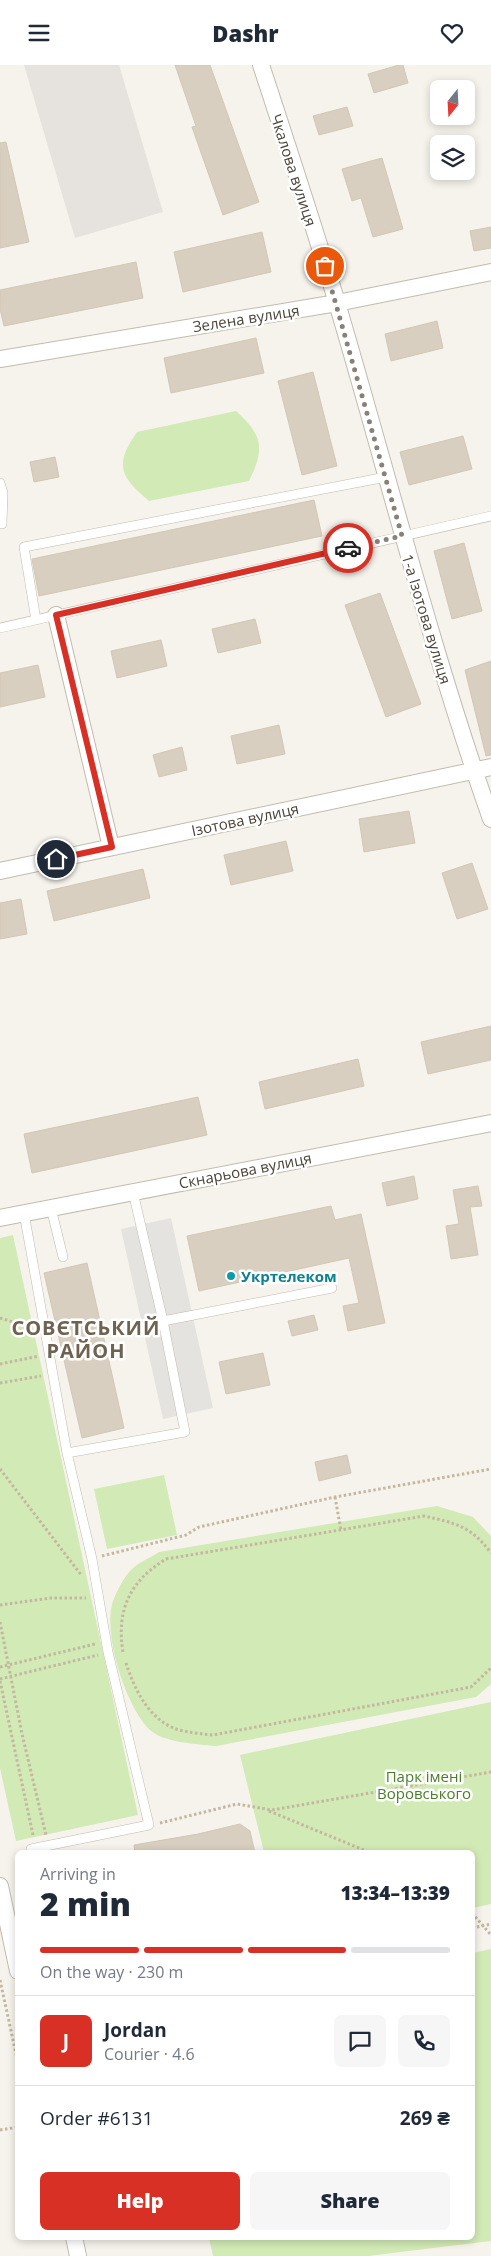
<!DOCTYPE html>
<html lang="en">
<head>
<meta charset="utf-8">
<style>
  :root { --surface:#fff; --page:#f6f6f7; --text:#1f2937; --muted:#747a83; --line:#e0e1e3; --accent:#d93025 }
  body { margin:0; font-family:"Open Sans",sans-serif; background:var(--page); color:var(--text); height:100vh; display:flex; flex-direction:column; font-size:19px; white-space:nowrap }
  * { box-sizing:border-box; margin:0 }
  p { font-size:16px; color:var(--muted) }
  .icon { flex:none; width:28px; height:28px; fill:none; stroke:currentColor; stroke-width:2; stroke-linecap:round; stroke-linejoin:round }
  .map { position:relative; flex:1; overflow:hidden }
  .details { position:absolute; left:15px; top:1785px; width:460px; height:390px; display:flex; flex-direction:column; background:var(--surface); border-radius:8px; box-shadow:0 2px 8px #0003 }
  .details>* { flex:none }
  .needle { width:32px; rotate:198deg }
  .fabs { position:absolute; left:430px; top:15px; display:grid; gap:10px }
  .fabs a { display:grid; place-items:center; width:45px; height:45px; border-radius:8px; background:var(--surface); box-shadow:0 2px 8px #0003; font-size:25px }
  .pin { position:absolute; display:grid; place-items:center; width:42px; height:42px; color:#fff; margin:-21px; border:2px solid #fff; border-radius:50%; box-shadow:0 1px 5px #0007 }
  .courier { position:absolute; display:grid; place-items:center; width:50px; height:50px; margin:-25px; border:4px solid #d93025; border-radius:50%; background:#fff; color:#222; box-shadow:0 1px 6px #0007 }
  .overview em { font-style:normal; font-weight:800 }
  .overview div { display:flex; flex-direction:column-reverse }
  .overview { display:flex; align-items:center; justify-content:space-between; height:85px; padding:0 25px }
  h1 { font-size:32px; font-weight:800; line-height:38px }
  .bar { display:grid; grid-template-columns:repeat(4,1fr); gap:8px 5px; align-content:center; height:60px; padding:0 25px }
  .bar i { height:6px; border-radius:4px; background:var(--line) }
  .bar .active { background:var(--accent) }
  .bar p { grid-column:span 4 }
  .line { display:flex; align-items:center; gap:12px; padding:0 25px; border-top:1px solid var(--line) }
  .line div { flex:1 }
  .round { display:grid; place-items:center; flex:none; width:52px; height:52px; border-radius:8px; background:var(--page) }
  .action { display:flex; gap:10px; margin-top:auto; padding:10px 25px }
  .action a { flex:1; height:58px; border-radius:8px; background:var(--accent); color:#fff; font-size:20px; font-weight:800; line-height:58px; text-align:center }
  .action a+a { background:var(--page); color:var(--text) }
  header { display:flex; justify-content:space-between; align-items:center; height:65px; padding:0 25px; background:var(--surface); font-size:22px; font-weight:800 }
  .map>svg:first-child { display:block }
  .industrial { fill:#e6e2dd }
  .green { fill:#d2eab5 }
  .parking { fill:#e5e3e0 }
  .building { fill:#d8cfc1; stroke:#d3c7b4 }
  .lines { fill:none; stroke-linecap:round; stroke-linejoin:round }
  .service-casing { stroke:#c2bbae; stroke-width:10 }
  .minor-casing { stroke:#c2bbae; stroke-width:18 }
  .path { stroke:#c4b79f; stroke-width:3; stroke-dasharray:2.5 2.5; stroke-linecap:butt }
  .service { stroke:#fff; stroke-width:9 }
  .minor { stroke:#fff; stroke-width:16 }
  .done { stroke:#878178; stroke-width:5; stroke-dasharray:0 9 }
  .route { stroke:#d93025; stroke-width:6 }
  .culture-dot { fill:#0f9aa8; stroke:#fff; stroke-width:2 }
  .labels { text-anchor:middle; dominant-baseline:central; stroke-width:5; stroke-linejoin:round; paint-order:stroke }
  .street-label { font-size:15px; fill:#4b4439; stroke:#fff }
  .culture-label { font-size:15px; font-weight:bold; fill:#0d838f; stroke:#fff; text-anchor:start }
  .park-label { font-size:15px; fill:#4a7f2a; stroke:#fff }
  .district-label { font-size:20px; font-weight:bold; letter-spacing:1px; fill:#6e6250; stroke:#fff }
</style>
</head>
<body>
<header><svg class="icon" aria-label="menu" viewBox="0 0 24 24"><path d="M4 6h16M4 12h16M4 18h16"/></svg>Dashr<svg class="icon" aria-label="heart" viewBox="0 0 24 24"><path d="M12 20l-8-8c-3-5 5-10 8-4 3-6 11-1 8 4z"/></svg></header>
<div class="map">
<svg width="491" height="2191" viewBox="0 0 491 2191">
  <rect width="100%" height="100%" fill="#f6f3ec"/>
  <!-- industrial -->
  <path class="industrial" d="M24,0H119L163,147L75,173Z"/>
  <!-- green -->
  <path class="green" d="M236,346C263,370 265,384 249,416L149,436C120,412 114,400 137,367Z
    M13,1170L138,1750L16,1776L0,1703V1173Z
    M164,1410L177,1470L107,1484L94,1424Z
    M437,1441L473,1452L491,1471V1619L476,1632L216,1681C198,1679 164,1678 150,1665C126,1643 102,1567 113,1536C116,1528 124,1512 130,1506C137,1498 150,1493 159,1487Z
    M491,1637V1839L473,1843L472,1788L264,1787L240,1690Z
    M491,1884V2176L368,2191H213L209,2173L472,2172L473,1888Z"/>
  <!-- parking -->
  <path class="parking" d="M171,1153L213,1343L163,1354L121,1164Z"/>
  <!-- building -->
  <path class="building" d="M175,0H210L259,137L223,150L192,62L196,61Z
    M399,0H403L408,18L374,28L368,9Z
    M347,42L353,61L319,70L313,51Z
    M6,77L29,177L0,183V78Z
    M382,93L403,164L373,172L361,133L352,136L342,104Z
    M491,162V183L474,186L470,166Z
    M262,167L271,207L183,227L174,187Z
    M136,197L143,233L4,261L0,244V225Z
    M437,256L443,283L391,296L385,269Z
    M256,273L264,308L171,328L164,293Z
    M313,307L337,401L302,410L278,316Z
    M463,371L472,404L409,420L400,387Z
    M55,392L59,412L34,417L30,397Z
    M314,435L322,471L39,531L32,494Z
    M464,478L482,546L452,554L434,486Z
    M380,528L421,639L386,652L345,540Z
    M255,554L261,578L218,588L212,564Z
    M161,575L167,601L117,613L111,586Z
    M491,596V690L486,691L465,605Z
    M38,600L45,632L0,642V608Z
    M279,660L285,689L237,699L231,671Z
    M182,682L187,705L159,712L153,690Z
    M409,746L415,778L364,787L359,754Z
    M286,776L293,806L231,820L224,790Z
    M472,798L488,844L457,854L442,808Z
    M143,804L150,833L54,856L47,826Z
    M21,834L27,869L0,874V838Z
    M491,961V995L428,1009L421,977Z
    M358,994L364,1021L265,1044L259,1017Z
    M198,1032L207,1070L32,1108L24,1069Z
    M414,1111L418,1134L387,1141L382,1118Z
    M478,1121L482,1141L470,1142L478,1190L451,1194L446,1161L459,1159L453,1125Z
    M331,1141L335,1155L361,1149L385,1258L348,1266L343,1241L359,1238L349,1193L199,1226L187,1171Z
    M87,1198L124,1363L82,1373L44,1208Z
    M314,1250L318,1265L292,1271L288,1256Z
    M263,1288L270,1320L226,1329L219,1297Z
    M347,1390L351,1408L319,1416L315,1397Z
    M240,1759L250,1766L255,1788H135L134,1780L198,1769Z"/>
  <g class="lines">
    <!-- service casing -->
    <g class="service-casing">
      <path id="service" d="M0,418L3,428L2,459
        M36,555L24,482L386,412
        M0,563L491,451
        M51,1143L63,1192
        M24,1148L67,1388L92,1494L108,1587L149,1760L31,1784L32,1788
        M163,1256L332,1223
        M67,1388L185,1367L163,1256L133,1127"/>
    </g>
    <!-- minor casing -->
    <g class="minor-casing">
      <path id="minor" d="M261,0C287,79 313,158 337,238C388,410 431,584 491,754
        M0,294L337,238L491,207
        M56,550L111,782
        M0,806L491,702
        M0,1153L491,1058
        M0,1821L18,1906
        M74,2172L78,2191"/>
    </g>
    <!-- path -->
    <path class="path" d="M0,1253L33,1263
      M0,1299L39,1291
      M0,1318L41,1311
      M0,1404L82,1511
      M335,1432L341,1465
      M102,1491L186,1470L199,1462L335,1432L491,1404
      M0,1540L51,1533H86
      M0,1557L22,1669L46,1770
      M123,1587C116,1545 130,1516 166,1494L424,1451C455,1458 471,1461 491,1488
      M126,1598C135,1626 151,1659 183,1666C193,1668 203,1669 213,1670L471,1622L491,1603
      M0,1602L95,1579
      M0,1614L98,1590
      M0,1616L33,1770
      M269,1746L371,1788
      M160,1758L237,1739L272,1745L491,1707
      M472,1848L491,1870
      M472,1863L491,1859
      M0,1915L18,1998
      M0,2065L18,2062"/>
    <!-- service -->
    <use href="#service" class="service"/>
    <!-- minor -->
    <use href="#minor" class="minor"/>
  </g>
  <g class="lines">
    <!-- done -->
    <path class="done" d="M325,201L402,471L348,483"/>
    <!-- route -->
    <path class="route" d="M56,794L112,782L56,550L348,483"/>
  </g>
  <!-- markers -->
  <circle class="culture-dot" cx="231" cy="1211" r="5"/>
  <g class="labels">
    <!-- street labels -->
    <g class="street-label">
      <text transform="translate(294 105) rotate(72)">Чкалова вулиця</text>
      <text transform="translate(246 253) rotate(-9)">Зелена вулиця</text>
      <text transform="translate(427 554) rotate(73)">1-а Ізотова вулиця</text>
      <text transform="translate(245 754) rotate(-12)">Ізотова вулиця</text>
      <text transform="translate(245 1105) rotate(-11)">Скнарьова вулиця</text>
    </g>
    <!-- culture labels -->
    <g class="culture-label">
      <text x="241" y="1211">Укртелеком</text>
    </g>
    <!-- park labels -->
    <g class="park-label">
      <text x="424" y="1711">Парк імені<tspan x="424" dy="17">Воровського</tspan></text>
    </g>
    <!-- district labels -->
    <g class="district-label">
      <text x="86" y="1262">СОВЄТСЬКИЙ<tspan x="86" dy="23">РАЙОН</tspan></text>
    </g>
  </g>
</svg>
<div class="fabs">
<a><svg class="needle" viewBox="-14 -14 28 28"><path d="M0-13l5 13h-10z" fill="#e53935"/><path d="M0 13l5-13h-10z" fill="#747a83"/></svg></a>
<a><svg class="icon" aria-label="layers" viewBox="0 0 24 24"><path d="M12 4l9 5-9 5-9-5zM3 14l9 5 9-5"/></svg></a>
</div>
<div class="pin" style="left:325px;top:201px;background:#ea580c"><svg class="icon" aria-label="bag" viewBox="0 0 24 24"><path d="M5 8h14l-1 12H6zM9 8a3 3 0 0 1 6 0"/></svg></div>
<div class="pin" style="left:56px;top:794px;background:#1f2937"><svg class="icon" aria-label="home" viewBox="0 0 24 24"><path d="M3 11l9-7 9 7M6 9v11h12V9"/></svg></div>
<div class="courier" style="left:348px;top:483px"><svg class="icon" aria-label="car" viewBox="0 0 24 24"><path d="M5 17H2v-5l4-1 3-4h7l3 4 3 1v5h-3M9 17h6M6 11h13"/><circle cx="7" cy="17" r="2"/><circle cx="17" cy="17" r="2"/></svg></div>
<section class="details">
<div class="overview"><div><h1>2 min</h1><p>Arriving in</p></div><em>13:34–13:39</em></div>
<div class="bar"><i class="active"></i><i class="active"></i><i class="active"></i><i></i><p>On the way · 230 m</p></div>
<div class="line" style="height:90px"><b class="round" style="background:var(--accent);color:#fff">J</b><div><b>Jordan</b><p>Courier · 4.6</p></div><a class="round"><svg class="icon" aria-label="chat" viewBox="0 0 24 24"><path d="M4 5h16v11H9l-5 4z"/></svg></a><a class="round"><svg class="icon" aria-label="phone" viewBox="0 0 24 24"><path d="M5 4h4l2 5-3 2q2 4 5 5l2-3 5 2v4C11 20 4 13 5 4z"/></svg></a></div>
<div class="line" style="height:65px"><div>Order #6131</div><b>269 ₴</b></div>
<div class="action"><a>Help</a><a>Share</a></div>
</section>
</div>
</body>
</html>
